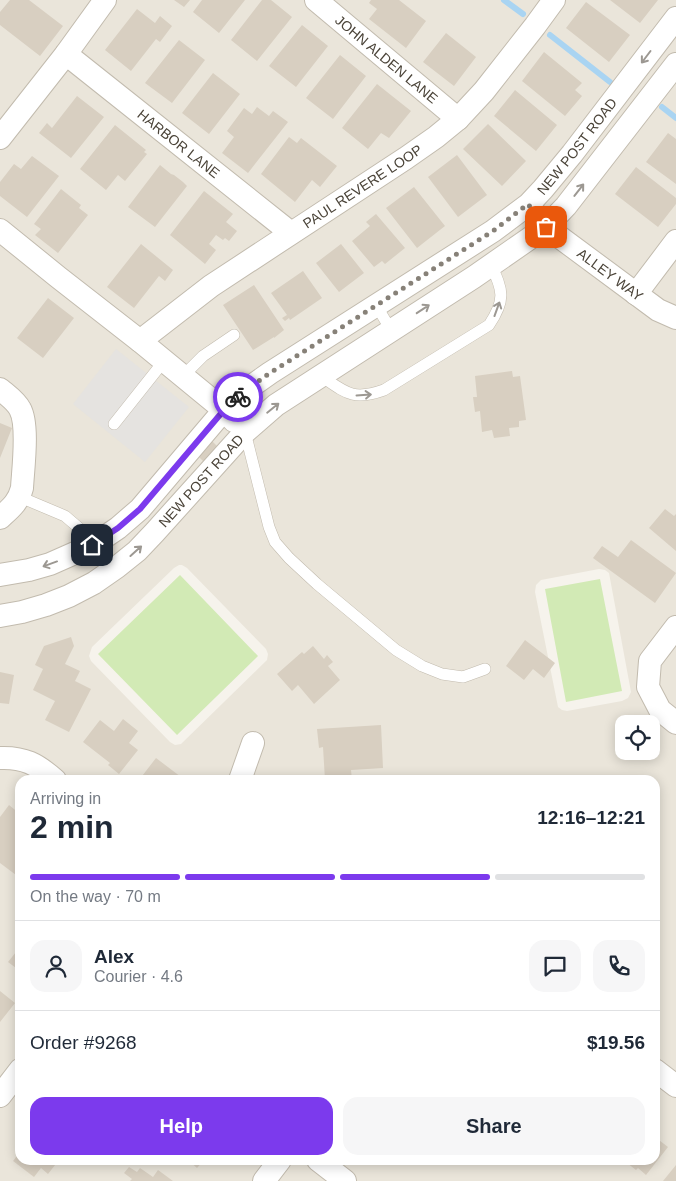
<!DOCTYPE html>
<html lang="en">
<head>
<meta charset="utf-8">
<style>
  :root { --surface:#fff; --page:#f6f6f7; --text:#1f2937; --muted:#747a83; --line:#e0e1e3; --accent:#7c3aed }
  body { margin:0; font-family:Arial,sans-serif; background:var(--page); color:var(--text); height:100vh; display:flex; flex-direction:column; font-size:19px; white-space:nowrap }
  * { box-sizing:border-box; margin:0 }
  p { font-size:16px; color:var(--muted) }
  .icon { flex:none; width:28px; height:28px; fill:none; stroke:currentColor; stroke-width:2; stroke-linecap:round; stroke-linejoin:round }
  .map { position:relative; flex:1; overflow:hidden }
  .side { position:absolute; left:15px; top:775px; width:645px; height:390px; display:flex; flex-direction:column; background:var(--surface); border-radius:15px; box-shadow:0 2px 12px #0003 }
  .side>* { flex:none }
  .fabs { position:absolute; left:615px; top:715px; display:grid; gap:10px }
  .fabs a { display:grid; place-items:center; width:45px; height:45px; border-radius:10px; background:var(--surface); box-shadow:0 2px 12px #0003; font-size:25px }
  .pin { position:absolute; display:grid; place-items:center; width:42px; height:42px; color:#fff; margin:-21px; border-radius:10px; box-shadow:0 2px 8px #0006 }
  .courier { position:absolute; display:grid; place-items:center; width:50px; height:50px; margin:-25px; border:4px solid #7c3aed; border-radius:50%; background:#fff; color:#222; box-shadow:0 1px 6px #0007 }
  .headline em { font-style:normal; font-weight:700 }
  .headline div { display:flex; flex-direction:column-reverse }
  .headline { display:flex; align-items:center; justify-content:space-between; height:85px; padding:0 15px }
  h1 { font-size:32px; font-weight:700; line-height:38px }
  .bar { display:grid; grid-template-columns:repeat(4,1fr); gap:8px 5px; align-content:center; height:60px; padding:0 15px }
  .bar i { height:6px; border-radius:4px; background:var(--line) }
  .bar .active { background:var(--accent) }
  .bar p { grid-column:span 4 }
  .line { display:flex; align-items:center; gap:12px; padding:0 15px; border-top:1px solid var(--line) }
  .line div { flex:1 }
  .round { display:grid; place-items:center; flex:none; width:52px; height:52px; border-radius:15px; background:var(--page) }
  .button { display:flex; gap:10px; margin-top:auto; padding:10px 15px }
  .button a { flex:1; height:58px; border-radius:15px; background:var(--accent); color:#fff; font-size:20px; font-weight:700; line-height:58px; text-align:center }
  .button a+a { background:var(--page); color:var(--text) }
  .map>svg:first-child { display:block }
  .residential { fill:#eae5da; fill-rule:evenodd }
  .green { fill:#d2eab5 }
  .parking { fill:#e5e3e0 }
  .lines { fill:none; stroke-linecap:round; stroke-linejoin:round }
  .stream { stroke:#a9d4f2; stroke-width:6 }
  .building { fill:#d8cfc1 }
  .lane-casing { stroke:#c2bbae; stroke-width:12 }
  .street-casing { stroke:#c2bbae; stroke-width:24 }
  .lane { stroke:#fff; stroke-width:11 }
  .street { stroke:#fff; stroke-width:22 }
  .oneway { stroke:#9c9892 }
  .done { stroke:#878178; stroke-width:5; stroke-dasharray:0 9 }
  .route { stroke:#7c3aed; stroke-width:6 }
  .labels { text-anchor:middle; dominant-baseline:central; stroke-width:5; stroke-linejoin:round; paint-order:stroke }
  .street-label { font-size:14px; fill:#4b4439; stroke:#fff }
</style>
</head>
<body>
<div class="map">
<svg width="676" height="1181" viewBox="0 0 676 1181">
  <rect width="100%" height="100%" fill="#f6f3ec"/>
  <!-- residential -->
  <path class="residential" d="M0,0H676V1181H0ZM179,565H182L187,568L266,649L268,654L267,660L181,744L175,745L170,742L91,661L89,656L92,647L174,568ZM599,569L605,570L609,573L631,692L628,698L622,701L567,711L562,710L558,707L535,592L536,585L541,580ZM624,724H651V751H624ZM20,780H655V1160H20Z"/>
  <!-- green -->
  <path class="green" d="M180,575L258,656L177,735L98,654Z
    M600,579L622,691L566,702L545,589Z"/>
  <!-- parking -->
  <path class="parking" d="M116,349L189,407L145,462L73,404Z"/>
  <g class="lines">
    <!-- stream -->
    <path class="stream" d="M504,0L523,14
      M550,35L610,82
      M662,107L676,118"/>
  </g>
  <!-- building -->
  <path class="building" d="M10,0H29L63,26L40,56L0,25V12Z
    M174,0H190L184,7Z
    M202,0H245L219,33L193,12Z
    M262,0H271L292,17L257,61L231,40Z
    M371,0H399L426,21L406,48L369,19L377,9L369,3Z
    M610,0H658L640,23Z
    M586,2L630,35L609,62L566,28Z
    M137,9L155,23L160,16L172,26L160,42L156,39L131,71L105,50Z
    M302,25L328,46L296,87L269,66Z
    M446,33L476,57L454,86L423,62Z
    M179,40L205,60L172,103L145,83Z
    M544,52L582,83L575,90L582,96L565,116L522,81Z
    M340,55L366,76L333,119L306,98Z
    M213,73L240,94L209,134L182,113Z
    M377,84L411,111L389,138L381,133L368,149L342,128Z
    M515,90L557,125L536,151L494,116Z
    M77,96L104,117L71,158L39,133L47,123L52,128Z
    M257,107L269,116L273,111L288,122L248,173L222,153L234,137L227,131L244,108L252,114Z
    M488,124L526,161L502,186L463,149Z
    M115,125L146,150L144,152L147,154L125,181L118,175L106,190L80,169Z
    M668,133L676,139V184L646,162Z
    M289,137L297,143L301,138L337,166L320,187L312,180L295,202L261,174Z
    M457,155L487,195L458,217L428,177Z
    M32,156L59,176L27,217L0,196V182L14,164L21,169Z
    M160,165L171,174L174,175L183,182L187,186L155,227L128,207Z
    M636,167L676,198V204L658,227L615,194Z
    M414,187L445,226L417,248L386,208Z
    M61,189L81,205L79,208L88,215L58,253L35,235L41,229L34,224Z
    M204,191L233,214L226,222L237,231L229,241L225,238L223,240L216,235L209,244L216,250L205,264L170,235Z
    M376,214L405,248L385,264L382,261L374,267L352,241L370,226L366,222Z
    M141,244L173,270L165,281L159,276L134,308L107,287Z
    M341,244L364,273L339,292L316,263Z
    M303,271L322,298L290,320L289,318L285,321L282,318L287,315L271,293Z
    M254,285L284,330L274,338V337L253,350L223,305Z
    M48,298L74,318L43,358L17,338Z
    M512,371L513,377L520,376L526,420L519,421V427L509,428L510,436L494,438L492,430L482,432L480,411L475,412L473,397H477L475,376Z
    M0,423L12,428L0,458Z
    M209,438L222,451L208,466L195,453Z
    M665,509L674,516L676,514V551L649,528Z
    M631,540L676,573L655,603L593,558L602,546L618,557Z
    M71,637L74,646L65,664L80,671L75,681L91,689L69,732L45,720L55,701L33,690L43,669L35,665L44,646Z
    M525,640L555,663L544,678L533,669L524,680L506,666Z
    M313,646L324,659L327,655L333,662L328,666L340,680L314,704L298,685L292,691L277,674L302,652L304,654Z
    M0,672L14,675L9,704L0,703Z
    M123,719L138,731L129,743L138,750L119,774L108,765L110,763L83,742L100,720L114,731Z
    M381,725L383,768L351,770L352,780H325L323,747L319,748L317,729Z
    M156,758L185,780H139Z
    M9,805L20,814V878L0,863V817Z
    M20,947V971L8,962Z
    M0,991L15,1003L0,1022Z
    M655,1137L668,1147L646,1175L638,1168L636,1170L627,1163L629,1161L627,1160H655Z
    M20,1152V1160H59L48,1174L41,1168L34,1177L13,1161Z
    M188,1160H204L197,1168Z
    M676,1165V1181H663Z
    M129,1167L137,1172L140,1168L153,1177L158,1170L173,1181H130L132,1179L124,1173Z"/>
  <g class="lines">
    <!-- lane casing -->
    <g class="lane-casing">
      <path id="lane" d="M376,305L391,330
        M183,376L203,356L234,335
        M321,376C346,393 353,401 384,390L489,325C506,300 503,290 491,265
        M114,424L164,361
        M245,432L269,527L275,542L289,558L317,584L396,650L422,666L442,674L463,677L485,669
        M20,497L65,516L79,528L111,571"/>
    </g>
    <!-- street casing -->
    <g class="street-casing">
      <g id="street">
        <path id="s1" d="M316,0L458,119"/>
        <path id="s2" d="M66,54L291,233"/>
        <path d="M0,138L66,54L105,0"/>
        <path id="s3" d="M537,215L546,227L658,310L676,318"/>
        <path d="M0,230L58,277L140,341L224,410L234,421"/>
        <path d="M636,294L676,241"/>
        <path id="s4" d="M140,341L211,286L406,158L436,137L458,119L484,91L535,26L554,0"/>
        <path d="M0,389C7,395 16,401 20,409C29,425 23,469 22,488C18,503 11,508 0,518"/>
        <path id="s5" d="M0,575L29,570L50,564L93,545L118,528L140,509L224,410L246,390L270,373L493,231L529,204L543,189L572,154L676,18"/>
        <path id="s6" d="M0,616L22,612L46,605L69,596L94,583L117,567L137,551L155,532L245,432L276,405L474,277L546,227L566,206L676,64"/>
        <path d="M676,627L650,661L648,687L660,710L676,723"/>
        <path d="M0,758C24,757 37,764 55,780"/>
        <path d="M240,780L253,743"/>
        <path d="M655,1070L676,1086"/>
        <path d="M0,1096L20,1070"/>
        <path d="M318,1160L345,1181"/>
        <path d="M264,1181L280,1160"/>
      </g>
    </g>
    <!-- lane -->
    <use href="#lane" class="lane"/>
    <!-- street -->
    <use href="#street" class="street"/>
  </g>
  <!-- one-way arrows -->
  <defs><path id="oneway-shaft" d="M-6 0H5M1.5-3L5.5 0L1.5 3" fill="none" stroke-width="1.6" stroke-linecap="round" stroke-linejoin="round" transform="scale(1.25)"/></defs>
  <g class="oneway">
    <use href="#oneway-shaft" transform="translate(646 57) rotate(127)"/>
    <use href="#oneway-shaft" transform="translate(579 190) rotate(-52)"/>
    <use href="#oneway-shaft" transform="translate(423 309) rotate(-33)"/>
    <use href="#oneway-shaft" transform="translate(497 309) rotate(-70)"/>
    <use href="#oneway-shaft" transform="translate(364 395) rotate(-4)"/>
    <use href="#oneway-shaft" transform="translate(273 408) rotate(-39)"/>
    <use href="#oneway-shaft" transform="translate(136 551) rotate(-42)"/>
    <use href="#oneway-shaft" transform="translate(50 564) rotate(160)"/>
  </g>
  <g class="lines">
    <!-- done -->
    <path class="done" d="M238,397L246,390L270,373L493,231L528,204L546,227"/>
    <!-- route -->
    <path class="route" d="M92,545L118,528L140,509L224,410L238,397"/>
  </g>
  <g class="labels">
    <!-- street labels -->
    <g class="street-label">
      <text stroke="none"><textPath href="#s1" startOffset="92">JOHN ALDEN LANE</textPath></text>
      <text stroke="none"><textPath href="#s2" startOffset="144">HARBOR LANE</textPath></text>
      <text stroke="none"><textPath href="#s5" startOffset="731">NEW POST ROAD</textPath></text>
      <text stroke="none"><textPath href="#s4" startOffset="271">PAUL REVERE LOOP</textPath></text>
      <text stroke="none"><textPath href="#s3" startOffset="95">ALLEY WAY</textPath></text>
      <text stroke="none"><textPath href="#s6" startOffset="249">NEW POST ROAD</textPath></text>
    </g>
  </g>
</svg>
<div class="fabs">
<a><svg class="icon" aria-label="locate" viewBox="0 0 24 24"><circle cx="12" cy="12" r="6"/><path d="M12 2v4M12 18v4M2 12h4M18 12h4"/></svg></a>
</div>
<div class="pin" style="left:546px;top:227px;background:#ea580c"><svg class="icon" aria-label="bag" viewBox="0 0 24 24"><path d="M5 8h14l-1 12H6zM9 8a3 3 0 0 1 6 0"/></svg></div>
<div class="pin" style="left:92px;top:545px;background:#1f2937"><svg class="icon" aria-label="home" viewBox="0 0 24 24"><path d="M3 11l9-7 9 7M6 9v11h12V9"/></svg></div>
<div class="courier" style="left:238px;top:397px"><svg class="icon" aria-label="bike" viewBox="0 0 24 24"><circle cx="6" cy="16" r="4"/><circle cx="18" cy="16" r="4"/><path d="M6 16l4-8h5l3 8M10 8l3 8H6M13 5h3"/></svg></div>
<section class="side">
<div class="headline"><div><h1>2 min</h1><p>Arriving in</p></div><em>12:16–12:21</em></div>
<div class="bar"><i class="active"></i><i class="active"></i><i class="active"></i><i></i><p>On the way · 70 m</p></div>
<div class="line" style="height:90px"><a class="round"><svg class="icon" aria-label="person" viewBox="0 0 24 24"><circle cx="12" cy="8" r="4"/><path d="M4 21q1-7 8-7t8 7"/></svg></a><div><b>Alex</b><p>Courier · 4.6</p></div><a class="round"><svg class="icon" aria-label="chat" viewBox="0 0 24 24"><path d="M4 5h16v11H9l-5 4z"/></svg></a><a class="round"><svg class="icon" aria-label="phone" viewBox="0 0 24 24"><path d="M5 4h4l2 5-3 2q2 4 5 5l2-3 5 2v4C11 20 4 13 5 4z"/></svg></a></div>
<div class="line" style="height:65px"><div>Order #9268</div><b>$19.56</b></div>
<div class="button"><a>Help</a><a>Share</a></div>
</section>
</div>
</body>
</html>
